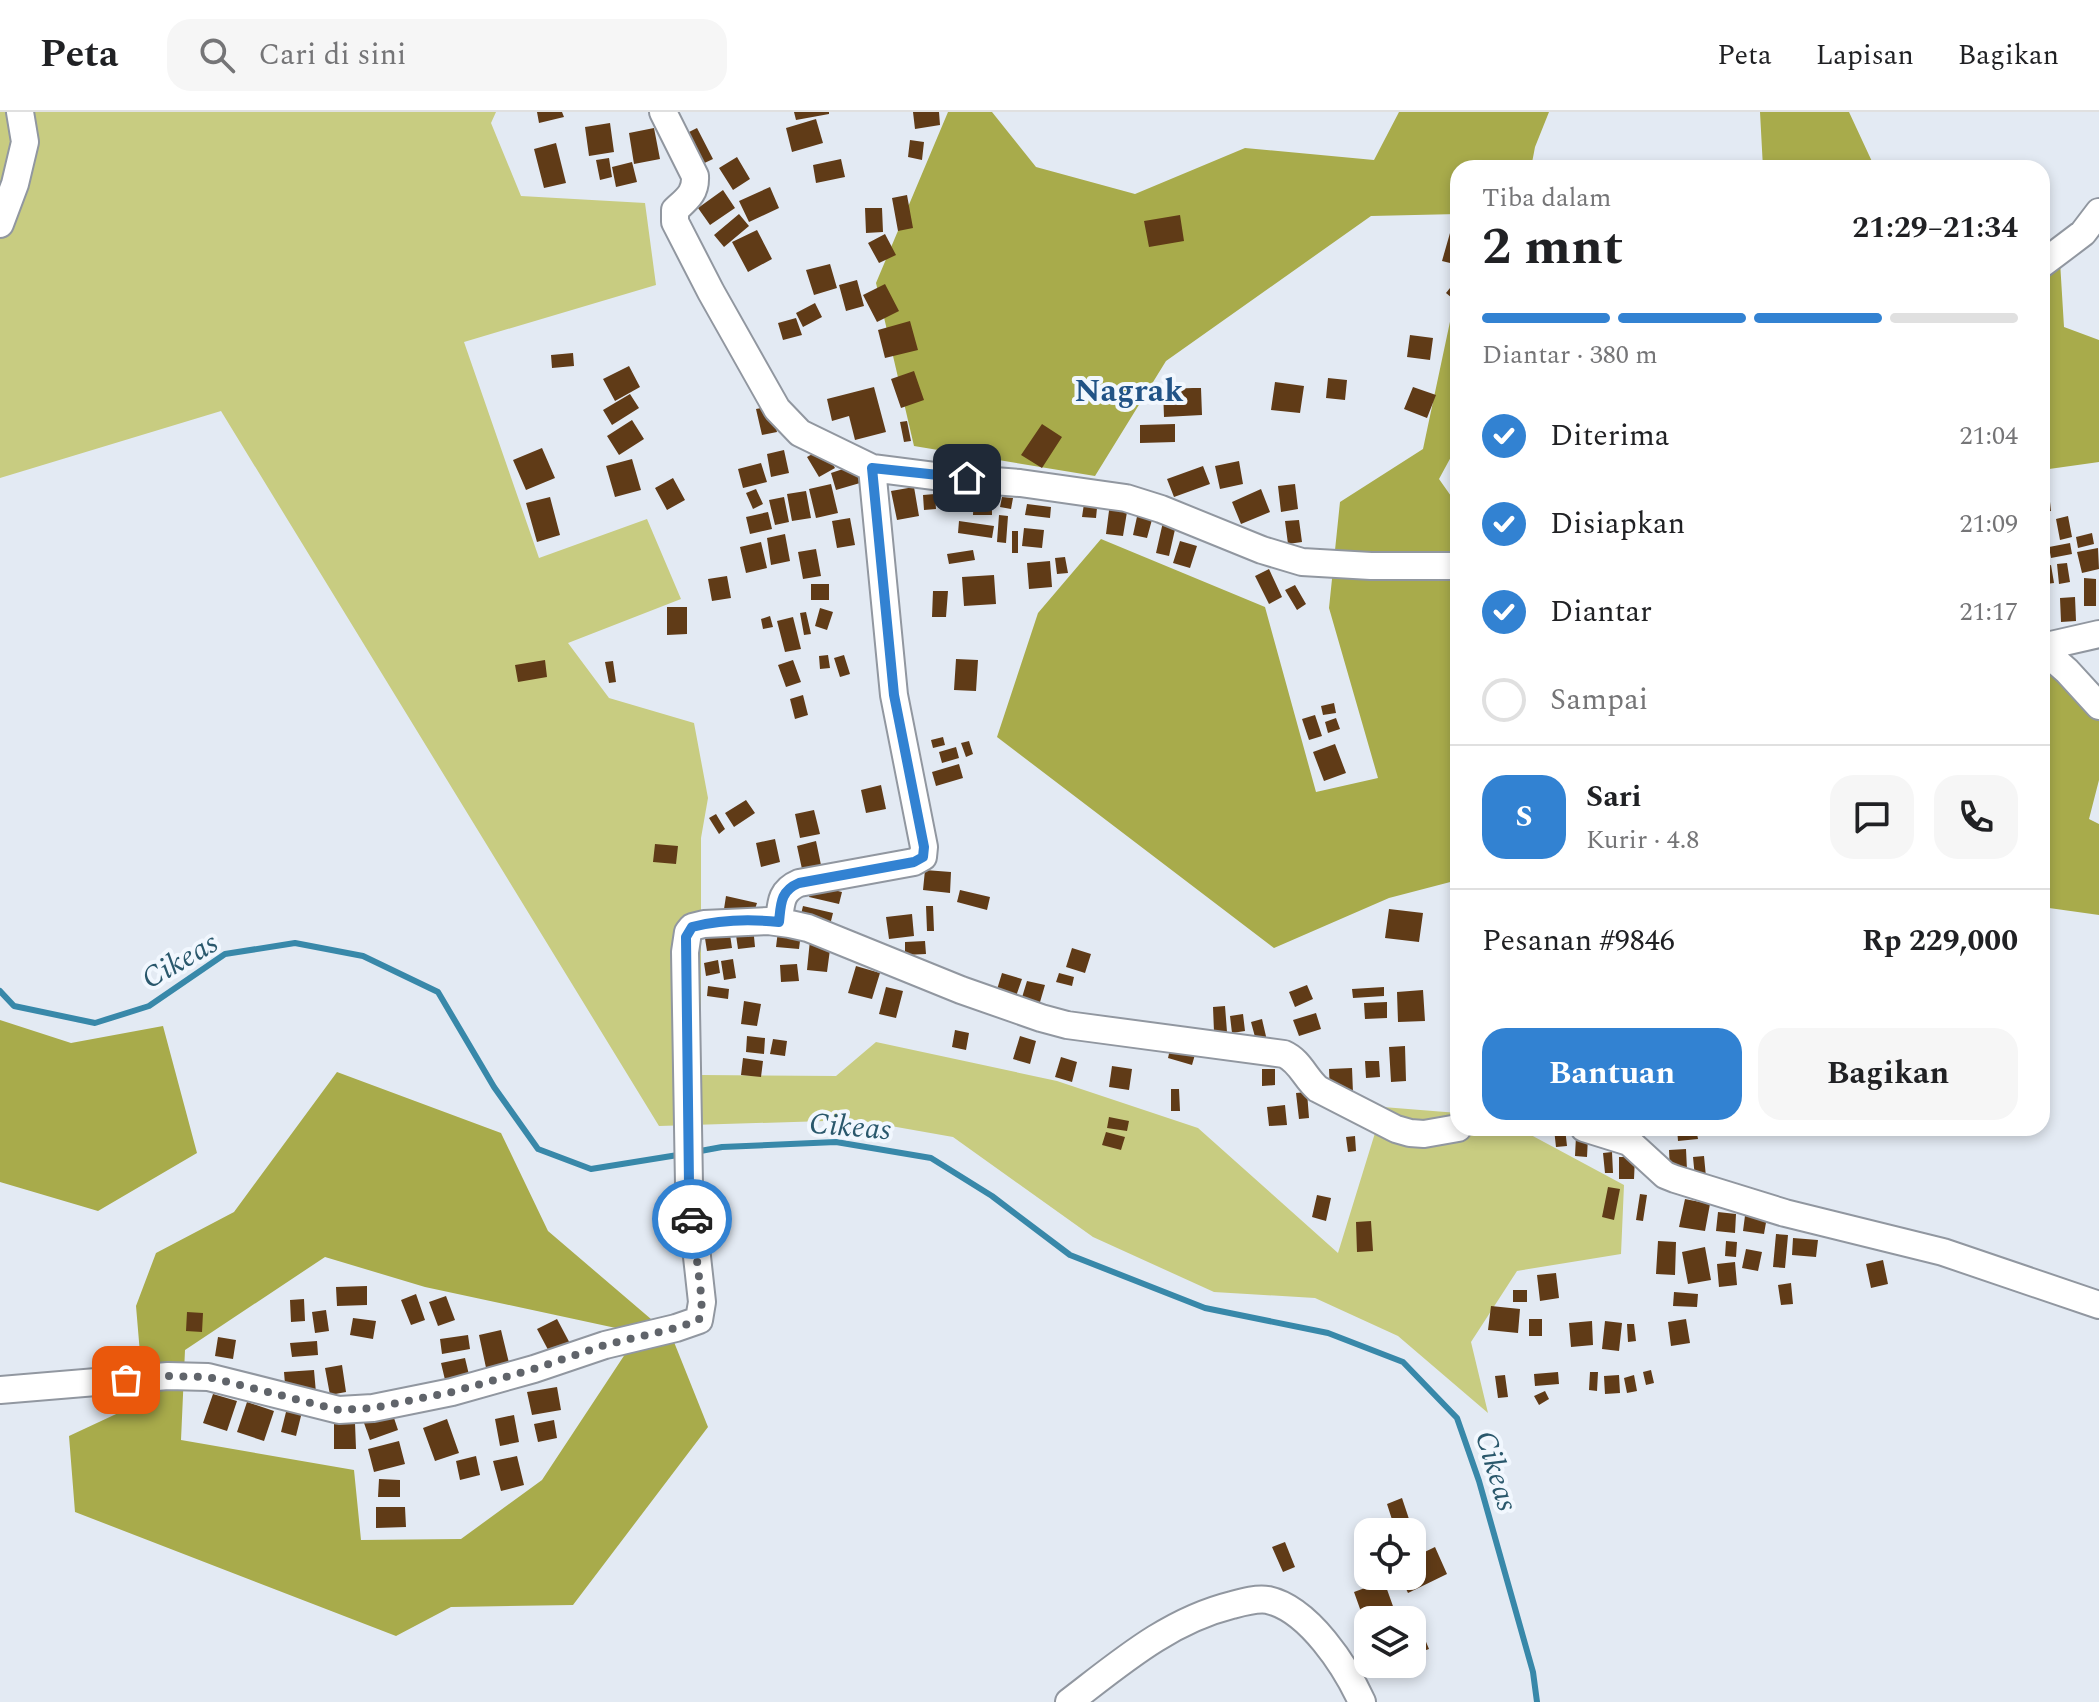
<!DOCTYPE html>
<html lang="id">
<head>
<meta charset="utf-8">
<style>
  :root { --surface:#fff; --page:#f6f6f6; --text:#202124; --muted:#757577; --line:#e0e0e0; --accent:#3282d2 }
  body { margin:0; font-family:Spectral,serif; background:var(--page); color:var(--text); height:100vh; display:flex; flex-direction:column; font-size:30px; white-space:nowrap }
  * { box-sizing:border-box; margin:0 }
  p { font-size:26px; color:var(--muted) }
  .icon { flex:none; width:44px; height:44px; fill:none; stroke:currentColor; stroke-width:2; stroke-linecap:round; stroke-linejoin:round }
  .map { position:relative; flex:1; overflow:hidden }
  .panel { position:absolute; left:1450px; top:48px; width:600px; height:976px; display:flex; flex-direction:column; background:var(--surface); border-radius:24px; box-shadow:0 4px 12px #0003 }
  .panel>* { flex:none }
  .controls { position:absolute; left:1354px; top:1406px; display:grid; gap:16px }
  .controls a { display:grid; place-items:center; width:72px; height:72px; border-radius:16px; background:var(--surface); box-shadow:0 4px 12px #0003; font-size:40px }
  .pin { position:absolute; display:grid; place-items:center; width:68px; height:68px; color:#fff; margin:-34px; border-radius:16px; box-shadow:0 4px 12px #0006 }
  .courier { position:absolute; display:grid; place-items:center; width:80px; height:80px; margin:-40px; border:6px solid #3282d2; border-radius:50%; background:#fff; color:#222; box-shadow:0 2px 10px #0007 }
  .overview em { font-style:normal; font-weight:700 }
  .overview div { display:flex; flex-direction:column-reverse }
  .overview { display:flex; align-items:center; justify-content:space-between; height:136px; padding:0 32px }
  h1 { font-size:52px; font-weight:700; line-height:60px }
  .bar { display:grid; grid-template-columns:repeat(4,1fr); gap:12px 8px; align-content:center; height:96px; padding:0 32px }
  .bar i { height:10px; border-radius:6px; background:var(--line) }
  .bar .on { background:var(--accent) }
  .bar p { grid-column:span 4 }
  .line { display:flex; align-items:center; gap:20px; padding:0 32px; border-top:2px solid var(--line) }
  .line div { flex:1 }
  .round { display:grid; place-items:center; flex:none; width:84px; height:84px; border-radius:24px; background:var(--page) }
  ol { padding:0 32px; list-style:none }
  li { display:flex; align-items:center; gap:24px; height:88px }
  li p { margin-inline-start:auto }
  li .icon { padding:8px; border-radius:50%; background:var(--accent); color:#fff; stroke-width:4 }
  li:last-child { color:var(--muted) }
  li i { width:44px; height:44px; border:4px solid var(--line); border-radius:50% }
  .button { display:flex; gap:16px; margin-top:auto; padding:16px 32px }
  .button a { flex:1; height:92px; border-radius:24px; background:var(--accent); color:#fff; font-size:32px; font-weight:700; line-height:92px; text-align:center }
  .button a+a { background:var(--page); color:var(--text) }
  header { display:flex; align-items:center; gap:48px; box-sizing:border-box; height:112px; padding:0 40px; background:var(--surface); border-bottom:2px solid var(--line) }
  header strong { font-size:38px }
  nav { display:flex; gap:44px; margin-inline-start:auto; font-size:28px }
  .search { width:560px; height:72px; background:var(--page); display:flex; align-items:center; gap:20px; box-sizing:border-box; padding:0 28px; border-radius:24px; color:var(--muted); font-size:30px }
  .map>svg:first-child { display:block }
  .green { fill:#c8cc81 }
  .forest { fill:#a8ab4b; fill-rule:evenodd }
  .lines { fill:none; stroke-linecap:round; stroke-linejoin:round }
  .stream { stroke:#3888a9; stroke-width:6 }
  .building { fill:#603b17 }
  .minor-casing { stroke:#9197a0; stroke-width:30 }
  .minor { stroke:#fff; stroke-width:26 }
  .done { stroke:#60646a; stroke-width:8; stroke-dasharray:0 14.4 }
  .route { stroke:#3282d2; stroke-width:10 }
  .labels { text-anchor:middle; dominant-baseline:central; stroke-width:8; stroke-linejoin:round; paint-order:stroke }
  .water-label { font-size:30px; font-style:italic; fill:#2a586c; stroke:#f1f7fe }
  .quarter-label { font-size:32px; font-weight:bold; fill:#215386; stroke:#f1f7fe }
</style>
</head>
<body>
<header>
<strong>Peta</strong>
<div class="search"><svg class="icon" aria-label="search" viewBox="0 0 24 24"><circle cx="10" cy="10" r="6"/><path d="M15 15l6 6"/></svg>Cari di sini</div>
<nav><a>Peta</a><a>Lapisan</a><a>Bagikan</a></nav>
</header>
<div class="map">
<svg width="2099" height="1590" viewBox="0 0 2099 1590">
  <rect width="100%" height="100%" fill="#e3eaf3"/>
  <!-- green -->
  <path class="green" d="M0,0H496L491,11L521,84L645,91L656,173L464,230L539,446L647,407L681,487L568,531L609,586L694,611L708,686L701,726V963L836,964L876,930L1057,969L1198,1016L1338,1141L1383,995L1458,1001V1016H1518L1624,1073L1621,1142L1517,1159L1471,1230L1488,1301L1398,1224L1315,1186L1214,1180L1093,1125L953,1025L857,1008L659,1014L221,299L0,366Z"/>
  <!-- forest -->
  <path class="forest" d="M948,0H992L1036,55L1135,82L1245,36L1374,48L1399,0H1549L1535,35L1531,56H1458V102L1371,104L1166,249L1095,364L914,334L876,171Z
    M1760,0H1849L1875,56H1763Z
    M2042,129L2059,133L2064,215L2099,228V350L2042,358Z
    M1458,172V332L1439,367L1458,394V768L1389,786L1274,836L997,625L1038,501L1101,427L1265,495L1316,680L1378,666L1329,496L1340,390L1423,337Z
    M2042,526L2099,602V668L2089,707L2099,712V803L2042,795Z
    M0,908L71,931L163,914L197,1041L98,1099L0,1070Z
    M337,960L501,1021L548,1119L672,1225L708,1315L573,1493L451,1495L396,1524L75,1400L69,1324L144,1289L136,1194L156,1141L234,1100ZM325,1145L425,1175L639,1221L542,1368L461,1427L361,1428L354,1358L181,1328L185,1238Z"/>
  <g class="lines">
    <!-- stream -->
    <path class="stream" d="M0,879L14,894L95,911L149,894L225,842L295,831L363,844L438,880L494,975L538,1037L591,1057L684,1042
      M695,1040L722,1035L836,1030L931,1046L992,1084L1070,1143L1205,1196L1328,1221L1403,1250L1457,1306L1479,1369L1533,1560L1537,1590"/>
  </g>
  <!-- building -->
  <path class="building" d="M537,0H562L564,5L539,11Z
    M794,0H829V2L796,8Z
    M913,0H939L940,13L915,17Z
    M816,7L823,31L792,40L786,16Z
    M610,11L614,40L589,44L585,15Z
    M654,16L660,47L634,52L629,21Z
    M697,16L713,47L696,55L681,24Z
    M910,28L924,30L922,48L908,45Z
    M556,31L566,71L544,76L534,37Z
    M737,45L750,67L733,78L719,56Z
    M609,46L612,65L600,68L596,48Z
    M841,47L845,65L816,71L813,53Z
    M632,50L637,70L616,75L612,55Z
    M770,75L779,96L749,110L739,89Z
    M723,78L735,96L710,113L698,96Z
    M907,83L913,116L898,119L892,86Z
    M865,96H882L883,120L866,121Z
    M739,102L749,114L724,135L714,123Z
    M1180,103L1184,129L1149,135L1144,109Z
    M757,118L772,147L748,160L732,130Z
    M1450,121L1458,124V153L1442,149Z
    M885,122L896,143L879,151L868,131Z
    M830,152L837,176L814,183L806,158Z
    M1458,166V191L1446,181Z
    M857,168L864,194L846,199L839,173Z
    M885,172L899,199L877,210L863,183Z
    M815,191L822,205L803,215L796,201Z
    M796,206L802,223L783,228L778,211Z
    M910,209L918,238L885,246L878,218Z
    M1410,223L1433,226L1430,248L1407,245Z
    M573,241L574,254L552,256L551,243Z
    M629,254L640,275L615,289L603,267Z
    M914,259L924,288L901,296L891,267Z
    M1328,266L1347,268L1345,288L1326,286Z
    M1275,270L1304,274L1300,301L1271,298Z
    M874,275L886,320L855,328L849,304L832,309L827,287Z
    M1413,275L1436,283L1427,306L1404,297Z
    M1193,276H1201L1202,303L1164,305L1163,277Z
    M630,282L639,296L612,313L603,298Z
    M771,294L777,320L762,323L756,297Z
    M632,308L644,327L619,343L607,324Z
    M907,309L911,329L904,330L900,310Z
    M1042,312L1062,325L1042,356L1021,343Z
    M1175,312V330L1140,331V313Z
    M542,336L555,366L526,378L513,348Z
    M823,336L835,356L819,365L807,345Z
    M784,338L789,361L771,365L767,342Z
    M632,347L641,378L615,385L606,354Z
    M1239,349L1243,372L1220,377L1215,354Z
    M761,351L767,370L743,376L738,357Z
    M855,353L860,371L836,378L831,361Z
    M1203,354L1210,372L1174,385L1167,367Z
    M673,366L685,388L667,398L655,376Z
    M2048,371L2051,399L2042,400V372Z
    M831,372L838,401L816,406L809,377Z
    M1295,372L1298,397L1281,400L1278,374Z
    M914,375L919,404L897,408L891,379Z
    M756,377L763,392L753,397L746,381Z
    M1261,377L1270,400L1241,412L1232,390Z
    M974,378L992,379V403H973Z
    M806,379L811,406L792,409L787,382Z
    M935,382L936,397L924,398L923,383Z
    M550,385L560,423L537,430L526,391Z
    M784,385L789,410L775,413L769,388Z
    M1002,385L1013,386L1011,397L1000,395Z
    M1085,385L1098,386L1096,406L1082,405Z
    M1110,391L1128,394L1123,424L1106,422Z
    M1027,392L1051,395L1050,406L1025,403Z
    M768,400L772,417L750,422L746,405Z
    M1138,400L1153,404L1147,426L1133,423Z
    M999,403L1008,404L1006,431L997,430Z
    M2068,404L2072,425L2060,428L2056,407Z
    M850,406L855,433L837,436L832,409Z
    M1299,408L1302,430L1288,432L1285,409Z
    M959,409L994,414L992,426L958,421Z
    M1163,410L1176,413L1169,444L1156,441Z
    M1024,416L1044,418L1042,436L1022,434Z
    M1012,419H1018V441H1012Z
    M2092,421L2094,432L2078,436L2076,425Z
    M785,422L790,449L771,453L767,426Z
    M1180,429L1197,434L1190,456L1173,451Z
    M761,430L767,456L746,461L740,435Z
    M2070,431L2072,442L2051,446L2049,435Z
    M2098,436L2099,457L2082,461L2077,440Z
    M816,437L821,464L803,467L798,440Z
    M973,438L975,448L949,452L947,442Z
    M1065,445L1068,461L1057,462L1055,446Z
    M1050,449L1052,475L1029,477L1027,451Z
    M2067,451L2070,470L2059,472L2057,452Z
    M2051,453L2054,471L2046,472L2042,455Z
    M1269,457L1282,485L1269,492L1255,464Z
    M994,463L996,492L964,494L962,465Z
    M727,464L731,486L712,489L708,467Z
    M2084,466L2096,467V494H2084Z
    M811,472H829V488H811Z
    M1295,473L1306,492L1297,498L1285,478Z
    M933,479H948L946,505H932Z
    M2075,485L2076,509L2061,510L2060,486Z
    M667,495H687V522L667,523Z
    M820,496L833,500L827,518L815,514Z
    M806,500L811,522L804,523L800,501Z
    M770,504L773,515L763,517L761,507Z
    M793,505L801,537L785,540L777,509Z
    M828,543L830,556L820,557L819,544Z
    M844,543L850,562L840,565L834,546Z
    M956,547L978,548L976,579L954,578Z
    M545,548L547,565L518,570L515,553Z
    M793,548L801,570L786,575L778,553Z
    M613,549L616,570L609,571L605,550Z
    M803,583L808,603L795,607L790,587Z
    M1334,591L1336,601L1323,603L1321,594Z
    M1315,603L1322,624L1309,628L1302,607Z
    M1336,606L1340,617L1328,621L1325,610Z
    M943,625L945,633L933,636L931,628Z
    M969,629L973,642L966,645L961,631Z
    M1335,632L1346,661L1324,669L1313,640Z
    M956,635L959,646L942,651L939,640Z
    M959,652L963,666L936,674L932,660Z
    M881,673L886,697L866,701L861,678Z
    M746,688L755,701L734,715L725,701Z
    M814,698L820,722L800,726L795,702Z
    M716,702L725,717L719,722L709,706Z
    M775,727L780,750L761,755L756,731Z
    M816,729L821,753L802,757L797,734Z
    M655,732L678,734L676,752L653,750Z
    M925,758L951,760L950,781L923,778Z
    M812,773L842,780L839,792L809,785Z
    M960,778L990,785L987,798L957,790Z
    M726,784L757,791L753,803L724,797Z
    M803,794L833,801L830,813L800,806Z
    M926,794H933L934,819H927Z
    M1389,797L1423,801L1419,830L1385,826Z
    M912,802L914,824L889,827L886,805Z
    M753,814L755,835L738,837L735,816Z
    M729,816L732,836L707,839L704,820Z
    M778,819L801,821L799,837L776,835Z
    M810,828L831,830L827,860L807,858Z
    M925,829L926,842L905,843V830Z
    M1072,836L1091,842L1085,861L1066,855Z
    M733,847L736,866L724,868L721,849Z
    M718,848L720,861L706,864L704,851Z
    M797,852L799,869L781,870L780,853Z
    M856,854L880,861L872,887L848,881Z
    M1002,861L1022,867L1014,890L995,884Z
    M1059,861L1074,865L1072,874L1056,870Z
    M1027,869L1045,873L1038,897L1020,892Z
    M1307,873L1313,887L1295,895L1289,880Z
    M708,874L729,877L728,887L707,884Z
    M886,875L903,879L896,906L879,902Z
    M1384,875V884L1353,886L1352,877Z
    M1423,878L1425,909L1398,910L1397,880Z
    M744,889L761,892L757,914L741,912Z
    M1387,890V906L1365,907L1364,891Z
    M1225,894L1227,920H1214L1213,895Z
    M1316,901L1321,917L1299,924L1293,908Z
    M1243,902L1245,919L1232,921L1230,904Z
    M1262,907L1268,933L1258,936L1251,910Z
    M955,918L969,921L966,938L952,935Z
    M747,924L765,926L764,942L746,940Z
    M1020,924L1036,929L1030,952L1013,947Z
    M773,927L787,929L785,944L770,942Z
    M1171,933L1196,939L1192,953L1168,946Z
    M1405,934L1406,969L1391,970L1389,935Z
    M1061,945L1077,950L1072,970L1055,965Z
    M743,946L763,949L761,965L741,963Z
    M1365,949H1379L1380,965L1366,966Z
    M1112,954L1132,957L1129,978L1109,975Z
    M1352,956L1353,981L1330,982L1329,957Z
    M1262,957H1275V973L1262,974Z
    M1171,977H1179L1180,999H1171Z
    M1307,980L1309,1006L1299,1007L1296,981Z
    M1285,993L1287,1013L1269,1014L1267,995Z
    M1109,1005L1129,1009L1127,1019L1107,1016Z
    M1532,1016H1547V1024H1532Z
    M1565,1016L1567,1034L1556,1035L1554,1017Z
    M1677,1016H1696L1698,1027L1678,1029Z
    M1106,1020L1125,1025L1121,1038L1102,1033Z
    M1355,1024L1356,1039L1348,1040L1346,1025Z
    M1576,1024L1588,1025L1587,1045L1575,1044Z
    M1686,1037L1687,1058L1670,1059L1669,1038Z
    M1612,1040L1613,1061H1605L1603,1041Z
    M1704,1044L1706,1065L1695,1066L1693,1045Z
    M1619,1045H1635L1634,1067H1619Z
    M1608,1075L1620,1077L1614,1108L1602,1105Z
    M1640,1082L1647,1083L1643,1109L1636,1108Z
    M1317,1083L1331,1086L1326,1109L1312,1105Z
    M1685,1087L1710,1092L1705,1119L1679,1115Z
    M1746,1096L1768,1099L1764,1122L1743,1119Z
    M1718,1100L1736,1102L1735,1121L1716,1119Z
    M1371,1109L1373,1139L1357,1140L1356,1110Z
    M1776,1122L1788,1123L1785,1156L1773,1155Z
    M1793,1126L1818,1128L1816,1145L1792,1143Z
    M1658,1129L1676,1130L1675,1163L1656,1162Z
    M1726,1129L1737,1130L1736,1145L1725,1144Z
    M1705,1135L1711,1168L1688,1172L1682,1140Z
    M1746,1137L1762,1140L1758,1159L1742,1156Z
    M1883,1148L1888,1172L1871,1176L1866,1152Z
    M1735,1150L1737,1173L1719,1175L1717,1152Z
    M1556,1161L1559,1186L1540,1189L1537,1163Z
    M1791,1171L1793,1192L1781,1193L1778,1173Z
    M367,1174V1193L337,1194L336,1175Z
    M1513,1178H1527V1190H1513Z
    M1674,1180L1698,1182L1697,1195L1673,1194Z
    M416,1182L425,1208L411,1213L401,1188Z
    M446,1184L455,1208L438,1214L429,1190Z
    M304,1187L305,1209L291,1210L290,1188Z
    M1491,1194L1520,1197L1518,1221L1488,1218Z
    M326,1198L329,1219L315,1221L312,1200Z
    M187,1200L203,1201L202,1220L186,1219Z
    M353,1206L376,1209L373,1227L350,1223Z
    M557,1207L574,1239L554,1249L537,1217Z
    M1529,1207H1542V1224H1529Z
    M1686,1207L1690,1231L1671,1234L1668,1210Z
    M1592,1209L1593,1233L1571,1235L1569,1211Z
    M1605,1209L1622,1211L1619,1239L1602,1237Z
    M1627,1212H1634L1636,1229L1628,1230Z
    M501,1218L511,1259L488,1265L479,1223Z
    M468,1223L470,1237L442,1242L440,1227Z
    M218,1225L236,1228L233,1247L215,1244Z
    M317,1229L318,1243L292,1245L290,1231Z
    M465,1246L470,1267L446,1272L441,1251Z
    M342,1253L346,1280L330,1283L325,1256Z
    M314,1258L316,1281L286,1284L284,1260Z
    M1651,1258L1654,1271L1646,1273L1643,1260Z
    M1558,1260L1559,1272L1535,1274L1534,1262Z
    M1590,1260H1598L1597,1279L1589,1278Z
    M1505,1263L1508,1285L1498,1286L1495,1264Z
    M1619,1263L1620,1281L1605,1282L1604,1264Z
    M1634,1263L1637,1279L1627,1281L1624,1266Z
    M557,1275L561,1298L532,1303L527,1280Z
    M1545,1279L1549,1287L1539,1293L1534,1284Z
    M213,1282L237,1289L227,1319L203,1311Z
    M247,1290L274,1299L264,1329L237,1320Z
    M287,1296L302,1300L296,1324L281,1320Z
    M392,1300L398,1318L370,1328L364,1311Z
    M514,1303L519,1330L500,1334L495,1307Z
    M447,1307L459,1341L435,1349L423,1316Z
    M554,1308L557,1326L538,1330L534,1312Z
    M334,1311H355L356,1337H334Z
    M399,1329L405,1352L374,1360L368,1337Z
    M476,1344L480,1363L460,1368L456,1349Z
    M517,1344L524,1373L501,1379L493,1349Z
    M379,1367L400,1368V1385H378Z
    M1402,1386L1413,1419L1411,1420H1396L1387,1392Z
    M376,1395H405L406,1415L376,1416Z
    M1285,1430L1295,1455L1283,1460L1272,1435Z
    M1435,1435L1447,1462L1408,1481L1400,1464H1412V1446Z
    M1384,1469L1394,1497L1364,1508L1354,1480Z
    M1424,1525L1429,1537L1412,1543V1529Z"/>
  <g class="lines">
    <!-- minor casing -->
    <g class="minor-casing">
      <path id="minor" d="M663,0L695,64C696,81 687,87 675,98V110L711,180L777,297L800,321L872,356L942,365L1020,371L1126,386L1161,397L1262,438L1302,450L1371,454H1458
        M0,112L15,72L25,30L20,0
        M2042,152L2083,121L2099,100
        M2042,535L2099,522
        M2042,537L2067,559L2099,594
        M779,810C781,792 780,779 799,771L914,750L923,745L924,735L894,583L872,356
        M1584,1016L1629,1030L1665,1063L1675,1067L1785,1101L1943,1140L2099,1193
        M0,1278L168,1264L208,1265L339,1298L373,1296L452,1280L534,1257L605,1233L676,1216L699,1208L702,1190L689,1072L685,840L688,820L692,815L704,812L768,809L790,812L808,816L961,878L1041,906L1067,913L1284,942C1300,949 1305,966 1318,977L1396,1017L1410,1021L1424,1022L1458,1016
        M1069,1590C1120,1551 1168,1509 1232,1493C1243,1490 1257,1486 1268,1488C1309,1497 1346,1555 1362,1590"/>
    </g>
    <!-- minor -->
    <use href="#minor" class="minor"/>
  </g>
  <g class="lines">
    <!-- done -->
    <path class="done" d="M126,1268L168,1264L208,1265L339,1298L373,1296L452,1280L534,1257L605,1233L676,1216L699,1208L702,1190L692,1107"/>
    <!-- route -->
    <path class="route" d="M692,1107L689,1072L686,825L692,815C719,808 751,807 779,810C781,792 780,779 799,771L914,750L923,745L924,735L894,583L872,356L967,366"/>
  </g>
  <g class="labels">
    <!-- water labels -->
    <g class="water-label">
      <text transform="translate(180 849) rotate(-30)">Cikeas</text>
      <text transform="translate(850 1015) rotate(5)">Cikeas</text>
      <text transform="translate(1496 1359) rotate(73)">Cikeas</text>
    </g>
    <!-- quarter labels -->
    <g class="quarter-label">
      <text x="1129" y="279">Nagrak</text>
    </g>
  </g>
</svg>
<div class="controls">
<a><svg class="icon" aria-label="locate" viewBox="0 0 24 24"><circle cx="12" cy="12" r="6"/><path d="M12 2v4M12 18v4M2 12h4M18 12h4"/></svg></a>
<a><svg class="icon" aria-label="layers" viewBox="0 0 24 24"><path d="M12 4l9 5-9 5-9-5zM3 14l9 5 9-5"/></svg></a>
</div>
<div class="pin" style="left:126px;top:1268px;background:#ea580c"><svg class="icon" aria-label="bag" viewBox="0 0 24 24"><path d="M5 8h14l-1 12H6zM9 8a3 3 0 0 1 6 0"/></svg></div>
<div class="pin" style="left:967px;top:366px;background:#1f2937"><svg class="icon" aria-label="home" viewBox="0 0 24 24"><path d="M3 11l9-7 9 7M6 9v11h12V9"/></svg></div>
<div class="courier" style="left:692px;top:1107px"><svg class="icon" aria-label="car" viewBox="0 0 24 24"><path d="M5 17H2v-5l4-1 3-4h7l3 4 3 1v5h-3M9 17h6M6 11h13"/><circle cx="7" cy="17" r="2"/><circle cx="17" cy="17" r="2"/></svg></div>
<section class="panel">
<div class="overview"><div><h1>2 mnt</h1><p>Tiba dalam</p></div><em>21:29–21:34</em></div>
<div class="bar"><i class="on"></i><i class="on"></i><i class="on"></i><i></i><p>Diantar · 380 m</p></div>
<ol>
<li><svg class="icon" aria-label="check" viewBox="0 0 24 24"><path d="M5 12l5 5 9-10"/></svg>Diterima<p>21:04</p></li>
<li><svg class="icon" aria-label="check" viewBox="0 0 24 24"><path d="M5 12l5 5 9-10"/></svg>Disiapkan<p>21:09</p></li>
<li><svg class="icon" aria-label="check" viewBox="0 0 24 24"><path d="M5 12l5 5 9-10"/></svg>Diantar<p>21:17</p></li>
<li><i></i>Sampai</li>
</ol>
<div class="line" style="height:144px"><b class="round" style="background:var(--accent);color:#fff">S</b><div><b>Sari</b><p>Kurir · 4.8</p></div><a class="round"><svg class="icon" aria-label="chat" viewBox="0 0 24 24"><path d="M4 5h16v11H9l-5 4z"/></svg></a><a class="round"><svg class="icon" aria-label="phone" viewBox="0 0 24 24"><path d="M5 4h4l2 5-3 2q2 4 5 5l2-3 5 2v4C11 20 4 13 5 4z"/></svg></a></div>
<div class="line" style="height:104px"><div>Pesanan #9846</div><b>Rp 229,000</b></div>
<div class="button"><a>Bantuan</a><a>Bagikan</a></div>
</section>
</div>
</body>
</html>
